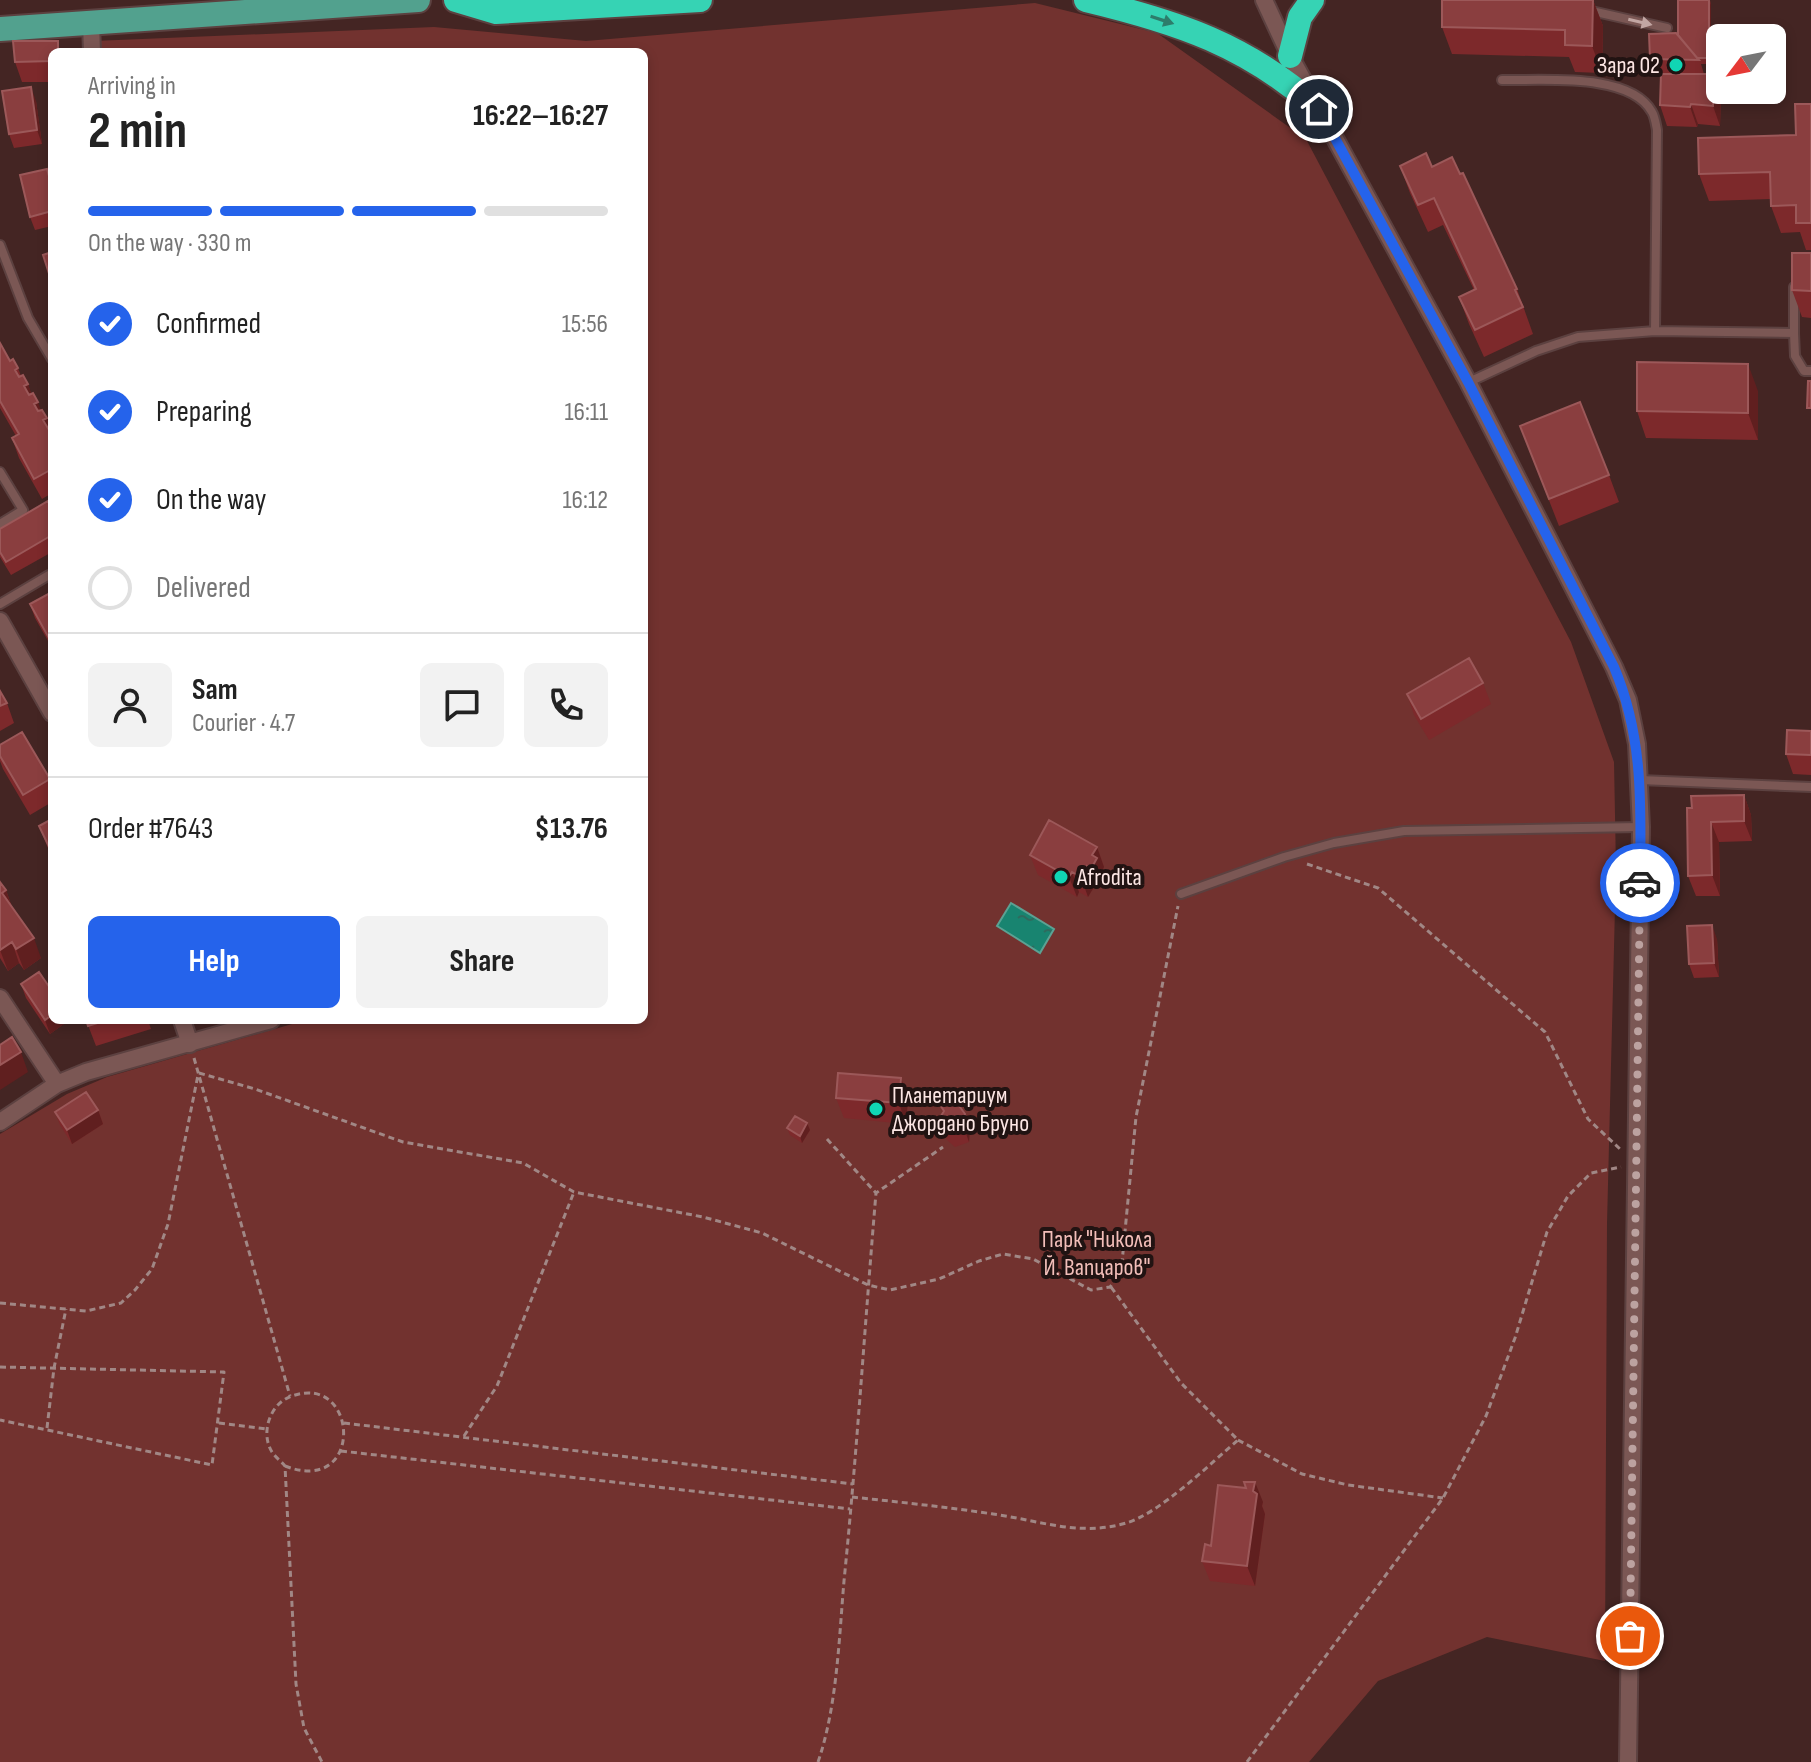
<!DOCTYPE html>
<html lang="en">
<head>
<meta charset="utf-8">
<style>
  :root { --surface:#fff; --page:#f2f2f2; --text:#222; --muted:#767676; --line:#e0e0e0; --accent:#2563eb }
  body { margin:0; font-family:"Sofia Sans Condensed",sans-serif; background:var(--page); color:var(--text); height:100vh; display:flex; flex-direction:column; font-size:30px; white-space:nowrap }
  * { box-sizing:border-box; margin:0 }
  p { font-size:26px; color:var(--muted) }
  .icon { flex:none; width:44px; height:44px; fill:none; stroke:currentColor; stroke-width:2; stroke-linecap:round; stroke-linejoin:round }
  .map { position:relative; flex:1; overflow:hidden }
  .side { position:absolute; left:48px; top:48px; width:600px; height:976px; display:flex; flex-direction:column; background:var(--surface); border-radius:12px; box-shadow:0 4px 12px #0003 }
  .side>* { flex:none }
  .needle { width:52px; rotate:238deg }
  .tools { position:absolute; left:1706px; top:24px; display:grid; gap:16px }
  .tools a { display:grid; place-items:center; width:80px; height:80px; border-radius:12px; background:var(--surface); box-shadow:0 4px 12px #0003; font-size:40px }
  .pin { position:absolute; display:grid; place-items:center; width:68px; height:68px; color:#fff; margin:-34px; border:4px solid #fff; border-radius:50%; box-shadow:0 2px 8px #0007 }
  .courier { position:absolute; display:grid; place-items:center; width:80px; height:80px; margin:-40px; border:6px solid #2563eb; border-radius:50%; background:#fff; color:#222; box-shadow:0 2px 10px #0007 }
  .summary em { font-style:normal; font-weight:700 }
  .summary div { display:flex; flex-direction:column-reverse }
  .summary { display:flex; align-items:center; justify-content:space-between; height:136px; padding:0 40px }
  h1 { font-size:52px; font-weight:700; line-height:60px }
  .bar { display:grid; grid-template-columns:repeat(4,1fr); gap:12px 8px; align-content:center; height:96px; padding:0 40px }
  .bar i { height:10px; border-radius:6px; background:var(--line) }
  .bar .selected { background:var(--accent) }
  .bar p { grid-column:span 4 }
  .line { display:flex; align-items:center; gap:20px; padding:0 40px; border-top:2px solid var(--line) }
  .line div { flex:1 }
  .round { display:grid; place-items:center; flex:none; width:84px; height:84px; border-radius:12px; background:var(--page) }
  ol { padding:0 40px; list-style:none }
  li { display:flex; align-items:center; gap:24px; height:88px }
  li p { margin-inline-start:auto }
  li .icon { padding:8px; border-radius:50%; background:var(--accent); color:#fff; stroke-width:4 }
  li:last-child { color:var(--muted) }
  li i { width:44px; height:44px; border:4px solid var(--line); border-radius:50% }
  .button { display:flex; gap:16px; margin-top:auto; padding:16px 40px }
  .button a { flex:1; height:92px; border-radius:12px; background:var(--accent); color:#fff; font-size:32px; font-weight:700; line-height:92px; text-align:center }
  .button a+a { background:var(--page); color:var(--text) }
  .map>svg:first-child { display:block }
  .green { fill:#72322f }
  .water { fill:url(#water-ripples); stroke:#5ca193; stroke-width:2 }
  .lines { fill:none; stroke-linecap:round; stroke-linejoin:round }
  .lane-casing { stroke:#5c4140; stroke-width:12 }
  .street-casing { stroke:#5c4140; stroke-width:20 }
  .primary-casing { stroke:#5c4140; stroke-width:28 }
  .highway-casing { stroke:#5c4140; stroke-width:28 }
  .path { stroke:#a18785; stroke-width:3; stroke-dasharray:6 4; stroke-linecap:butt }
  .lane { stroke:#7b5754; stroke-width:8 }
  .street { stroke:#7b5754; stroke-width:16 }
  .primary { stroke:#52a18e; stroke-width:24 }
  .highway { stroke:#36d3b4; stroke-width:24 }
  .wall { fill:#7d292b }
  .shaded-wall { fill:#601f1f }
  .building { fill:#8a3e3f; stroke:#9c5859; stroke-width:2 }
  .oneway { fill:#2d7d6b }
  .oneway2 { fill:#c2a6a3 }
  .done { stroke:#bca2a0; stroke-width:8; stroke-dasharray:0 14.4 }
  .route { stroke:#2563eb; stroke-width:10 }
  .poi-dot { fill:#10d5b4; stroke:#211312; stroke-width:3 }
  .labels { text-anchor:middle; dominant-baseline:central; stroke-width:8; stroke-linejoin:round; paint-order:stroke }
  .poi-label { font-size:24px; fill:#fce6e4; stroke:#211312; text-anchor:start }
  .park-label { font-size:24px; fill:#f2beb9; stroke:#211312 }
</style>
</head>
<body>
<div class="map">
<svg width="1811" height="1762" viewBox="0 0 1811 1762">
  <defs>
    <pattern id="water-ripples" width="26" height="14" patternUnits="userSpaceOnUse" patternTransform="scale(2)"><rect width="26" height="14" fill="#188470"/><path d="M2 4q2-2 4 0t4 0M15 11q2-2 4 0t4 0" fill="none" stroke="#2d6b5e"/></pattern>
  </defs>
  <rect width="100%" height="100%" fill="#442523"/>
  <!-- green -->
  <path class="green" d="M1035,3L1157,33L1306,139L1571,642L1614,762L1616,868L1607,1224L1605,1661L1487,1637L1378,1681L1309,1762H0V1134L67,1094L107,1077L306,1020H644V52H95L94,41L434,27L586,41Z"/>
  <!-- water -->
  <path class="water" d="M1011,903L1054,929L1040,953L997,926Z"/>
  <g class="lines">
    <!-- lane casing -->
    <g class="lane-casing">
      <path id="lane" d="M1587,10L1667,28
        M1502,80C1543,81 1630,72 1652,112C1655,117 1656,125 1657,130L1655,331
        M0,245L28,318L52,359
        M1794,333V287
        M1469,382L1536,351L1578,337L1655,331L1794,333L1795,356L1804,371H1811
        M0,472L23,510L0,524
        M0,604L49,575
        M1640,780L1811,787
        M1181,894L1284,857L1334,843L1404,831L1640,827"/>
    </g>
    <!-- street casing -->
    <g class="street-casing">
      <path id="street" d="M1264,0L1290,56L1468,382L1614,667L1628,700L1637,744L1641,827L1628,1762
        M91,23L92,52
        M0,621L52,713
        M0,998L57,1084
        M182,1020L190,1044
        M0,1122L57,1084L86,1072L271,1020"/>
    </g>
    <!-- primary casing -->
    <g class="primary-casing">
      <path id="primary" d="M0,29L418,0"/>
    </g>
    <!-- highway casing -->
    <g class="highway-casing">
      <path id="highway" d="M456,0L496,12L700,0
        M1086,0C1178,22 1247,45 1319,109
        M1290,56L1300,17L1312,0"/>
    </g>
    <!-- path -->
    <path class="path" d="M1307,864L1378,888L1545,1032L1588,1119L1620,1149
      M194,1058L290,1396
      M199,1073L255,1089L403,1142L523,1163L574,1192L703,1217L762,1233L868,1285L890,1290L939,1279L979,1261L1003,1254L1033,1259L1091,1290L1110,1287L1121,1273L1136,1117L1178,906
      M827,1139L876,1193
      M0,1303L86,1311L121,1303L135,1290L152,1269L168,1224L198,1075
      M0,1367L224,1372L212,1465L0,1420
      M219,1423L267,1429
      M344,1423L853,1484
      M47,1428L54,1368L66,1309
      M464,1436L497,1386L574,1192
      M1238,1440L1302,1474L1348,1485L1443,1498
      M341,1451L850,1509
      M285,1466C365,1497 359,1372 292,1396C270,1403 260,1433 272,1452C275,1457 281,1461 285,1466L296,1684L304,1728L322,1762
      M852,1497C899,1502 946,1507 993,1514C1037,1520 1080,1537 1126,1523C1159,1514 1211,1463 1238,1440L1181,1383L1111,1287
      M818,1762C837,1707 839,1639 844,1581C857,1452 865,1322 876,1193L943,1147
      M1247,1762L1443,1498L1486,1416L1515,1338L1547,1232L1568,1196L1591,1173L1621,1167"/>
    <!-- lane -->
    <use href="#lane" class="lane"/>
    <!-- street -->
    <use href="#street" class="street"/>
    <!-- primary -->
    <use href="#primary" class="primary"/>
    <!-- highway -->
    <use href="#highway" class="highway"/>
  </g>
  <!-- wall -->
  <path class="wall" d="M1593,0L1603,26L1602,73L1575,72L1569,57L1452,54L1442,27Z
    M1678,0H1710L1711,5V64H1701L1704,74L1655,73L1650,59L1678,35Z
    M52,52V82H22L15,62Z
    M1721,94L1720,126L1698,124L1697,127L1667,126L1660,105Z
    M36,101L42,144L14,148L9,134Z
    M1811,104V250H1806L1800,232L1781,233L1771,206V199L1709,201L1699,174L1796,135Z
    M1400,166L1432,167L1517,289L1533,334L1484,357L1469,324L1459,297L1474,290L1443,225L1428,232L1410,193Z
    M47,169L52,181V226L35,230L30,217Z
    M1811,253V318L1802,317L1792,290Z
    M0,343L10,361L18,368L21,376L28,384L31,394L52,432V493L42,499L19,458L12,438L16,436L0,408Z
    M1758,391V440L1646,438L1637,411Z
    M1520,426L1609,475L1619,502L1559,526Z
    M52,509V552L11,575L0,557V529Z
    M52,592V648L35,618L30,604Z
    M1483,683L1491,704L1429,740L1414,715L1407,694Z
    M0,691L7,703L14,723L0,731Z
    M1811,731V775L1793,774L1786,754Z
    M0,745L50,779L52,786V802L30,815L3,769L0,761Z
    M1744,795L1751,815L1752,841L1719,842L1720,896H1696L1688,876L1692,808Z
    M52,819V858L39,826Z
    M1097,847L1104,867L1102,871L1104,878L1098,889L1094,887L1088,897L1079,892L1077,897L1038,875L1030,855Z
    M0,882L6,890L12,907L41,958L24,970L19,963L8,971L0,958Z
    M1717,939L1719,977L1694,978L1689,964Z
    M21,984L52,1020H68V1021L50,1034L26,998Z
    M86,1020H148L151,1029L96,1046Z
    M901,1078L908,1099L906,1124L844,1118L836,1098Z
    M939,1103L965,1114L970,1128L969,1142L955,1147L947,1140L942,1127L943,1113Z
    M98,1110L103,1124L72,1144L60,1125L55,1112Z
    M807,1123L810,1130L802,1143L790,1135L787,1128Z
    M1263,1502L1262,1506L1265,1514L1255,1586L1210,1581L1202,1561L1211,1546Z"/>
  <!-- shaded-wall -->
  <path class="shaded-wall" d="M1593,0L1603,26L1602,73L1592,46Z
    M1709,0L1711,5V64L1709,58Z
    M1714,74L1721,94L1720,126L1713,106Z
    M31,87L36,101L42,144L37,130Z
    M1691,104L1698,124L1697,127L1690,107Z
    M1748,364L1758,391V440L1748,413Z
    M28,384L35,404L38,402L44,420L47,418L52,432V440L24,386Z
    M1744,795L1751,815L1752,841L1744,821Z
    M1711,822L1719,842L1720,896L1712,875Z
    M1097,847L1104,867L1102,871L1104,878L1098,889L1091,869L1092,855Z
    M1087,866L1094,887L1088,897L1081,877Z
    M1072,872L1079,892L1077,897L1069,877Z
    M6,890L13,911L2,893Z
    M1712,925L1717,939L1719,977L1714,963Z
    M34,938L41,958L24,970L16,949Z
    M12,942L19,963L8,971L0,950Z
    M52,1015V1020H68V1021L50,1034L45,1020Z
    M21,1052L28,1072L0,1090V1065Z
    M901,1078L908,1099L906,1124L899,1103Z
    M98,1110L103,1124L72,1144L67,1130Z
    M965,1114L970,1128L969,1142L964,1128Z
    M807,1123L810,1130L802,1143L800,1136Z
    M1255,1482L1263,1502L1262,1506L1265,1514L1255,1586L1247,1566L1253,1491Z"/>
  <!-- building -->
  <path class="building" d="M1442,0H1593L1592,46L1565,45V30L1442,27Z
    M1678,0H1709V58H1697L1678,35Z
    M1676,33L1699,60L1650,59L1649,34Z
    M13,41H58V52H52V61L15,62Z
    M1661,74H1714L1713,106L1691,104L1690,107L1660,105Z
    M31,87L37,130L9,134L2,91Z
    M1795,104H1811V223H1796V205L1771,206L1770,172L1699,174L1698,138L1796,135Z
    M1426,153L1432,167L1452,157L1460,174L1463,173L1517,289L1515,290L1523,307L1475,330L1459,297L1476,289L1434,198L1418,205L1400,166Z
    M47,169L52,187V211L30,217L20,175Z
    M52,252V283L43,255Z
    M1792,253H1811V291L1792,290Z
    M0,343L10,361L13,359L18,368L15,370L19,377L23,375L28,384L24,386L29,395L33,393L38,402L34,404L38,411L42,410L47,418L43,420L52,435V445L50,446L52,450V469L34,479L12,438L19,434L0,401Z
    M1637,362L1748,364V413L1637,411Z
    M1808,381H1811V408H1807Z
    M1580,402L1609,475L1549,499L1520,426Z
    M48,501L52,509V535L6,562L0,552V529Z
    M52,592V639L50,640L30,604Z
    M1469,658L1483,683L1421,719L1407,694Z
    M0,691L7,703L0,706Z
    M1787,730L1811,731V755L1786,754Z
    M22,732L50,779L23,795L0,756V745Z
    M1744,795V821L1711,822L1712,875L1688,876L1687,808H1692L1691,796Z
    M52,819V853L39,826Z
    M1049,820L1097,847L1092,855L1097,858L1091,869L1087,866L1081,877L1072,872L1069,877L1030,855Z
    M0,882L6,890L2,893L34,938L16,949L12,942L0,950Z
    M1712,925L1714,963L1689,964L1687,926Z
    M39,972L52,991V1015L45,1020L21,984Z
    M86,1020H107L88,1026Z
    M12,1037L21,1052L0,1065V1045Z
    M838,1073L901,1078L899,1103L836,1098Z
    M86,1092L98,1110L67,1130L55,1112Z
    M952,1096L965,1114L964,1128L950,1133L942,1127L941,1116L944,1111L939,1103Z
    M795,1116L807,1123L800,1136L787,1128Z
    M1244,1482H1255L1253,1491L1257,1494L1247,1566L1202,1561L1205,1544L1211,1546L1218,1485L1246,1488Z"/>
  <!-- one-way arrows -->
  <defs><path id="oneway-solid" d="M-6-.8H1V-3.2L6.5 0L1 3.2V.8H-6Z" transform="scale(2)"/></defs>
  <use class="oneway" href="#oneway-solid" transform="translate(1162 20) rotate(18)"/>
  <use class="oneway2" href="#oneway-solid" transform="translate(1640 22) rotate(13)"/>
  <g class="lines">
    <!-- done -->
    <path class="done" d="M1630,1636L1640,883"/>
    <!-- route -->
    <path class="route" d="M1319,109L1468,382L1614,667C1644,738 1641,808 1640,883"/>
  </g>
  <!-- markers -->
  <g class="poi-dot">
    <circle cx="1676" cy="65" r="8"/>
    <circle cx="1061" cy="877" r="8"/>
    <circle cx="876" cy="1109" r="8"/>
  </g>
  <g class="labels">
    <!-- poi labels -->
    <g class="poi-label">
      <text x="1660" y="65" text-anchor="end">Зара 02</text>
      <text x="1077" y="877">Afrodita</text>
      <text x="892" y="1095">Планетариум<tspan x="892" dy="28">Джордано Бруно</tspan></text>
    </g>
    <!-- park labels -->
    <g class="park-label">
      <text x="1097" y="1239">Парк "Никола<tspan x="1097" dy="28">Й. Вапцаров"</tspan></text>
    </g>
  </g>
</svg>
<div class="tools">
<a><svg class="needle" viewBox="-14 -14 28 28"><path d="M0-13l5 13h-10z" fill="#e53935"/><path d="M0 13l5-13h-10z" fill="#767676"/></svg></a>
</div>
<div class="pin" style="left:1630px;top:1636px;background:#ea580c"><svg class="icon" aria-label="bag" viewBox="0 0 24 24"><path d="M5 8h14l-1 12H6zM9 8a3 3 0 0 1 6 0"/></svg></div>
<div class="pin" style="left:1319px;top:109px;background:#1f2937"><svg class="icon" aria-label="home" viewBox="0 0 24 24"><path d="M3 11l9-7 9 7M6 9v11h12V9"/></svg></div>
<div class="courier" style="left:1640px;top:883px"><svg class="icon" aria-label="car" viewBox="0 0 24 24"><path d="M5 17H2v-5l4-1 3-4h7l3 4 3 1v5h-3M9 17h6M6 11h13"/><circle cx="7" cy="17" r="2"/><circle cx="17" cy="17" r="2"/></svg></div>
<section class="side">
<div class="summary"><div><h1>2 min</h1><p>Arriving in</p></div><em>16:22–16:27</em></div>
<div class="bar"><i class="selected"></i><i class="selected"></i><i class="selected"></i><i></i><p>On the way · 330 m</p></div>
<ol>
<li><svg class="icon" aria-label="check" viewBox="0 0 24 24"><path d="M5 12l5 5 9-10"/></svg>Confirmed<p>15:56</p></li>
<li><svg class="icon" aria-label="check" viewBox="0 0 24 24"><path d="M5 12l5 5 9-10"/></svg>Preparing<p>16:11</p></li>
<li><svg class="icon" aria-label="check" viewBox="0 0 24 24"><path d="M5 12l5 5 9-10"/></svg>On the way<p>16:12</p></li>
<li><i></i>Delivered</li>
</ol>
<div class="line" style="height:144px"><a class="round"><svg class="icon" aria-label="person" viewBox="0 0 24 24"><circle cx="12" cy="8" r="4"/><path d="M4 21q1-7 8-7t8 7"/></svg></a><div><b>Sam</b><p>Courier · 4.7</p></div><a class="round"><svg class="icon" aria-label="chat" viewBox="0 0 24 24"><path d="M4 5h16v11H9l-5 4z"/></svg></a><a class="round"><svg class="icon" aria-label="phone" viewBox="0 0 24 24"><path d="M5 4h4l2 5-3 2q2 4 5 5l2-3 5 2v4C11 20 4 13 5 4z"/></svg></a></div>
<div class="line" style="height:104px"><div>Order #7643</div><b>$13.76</b></div>
<div class="button"><a>Help</a><a>Share</a></div>
</section>
</div>
</body>
</html>
